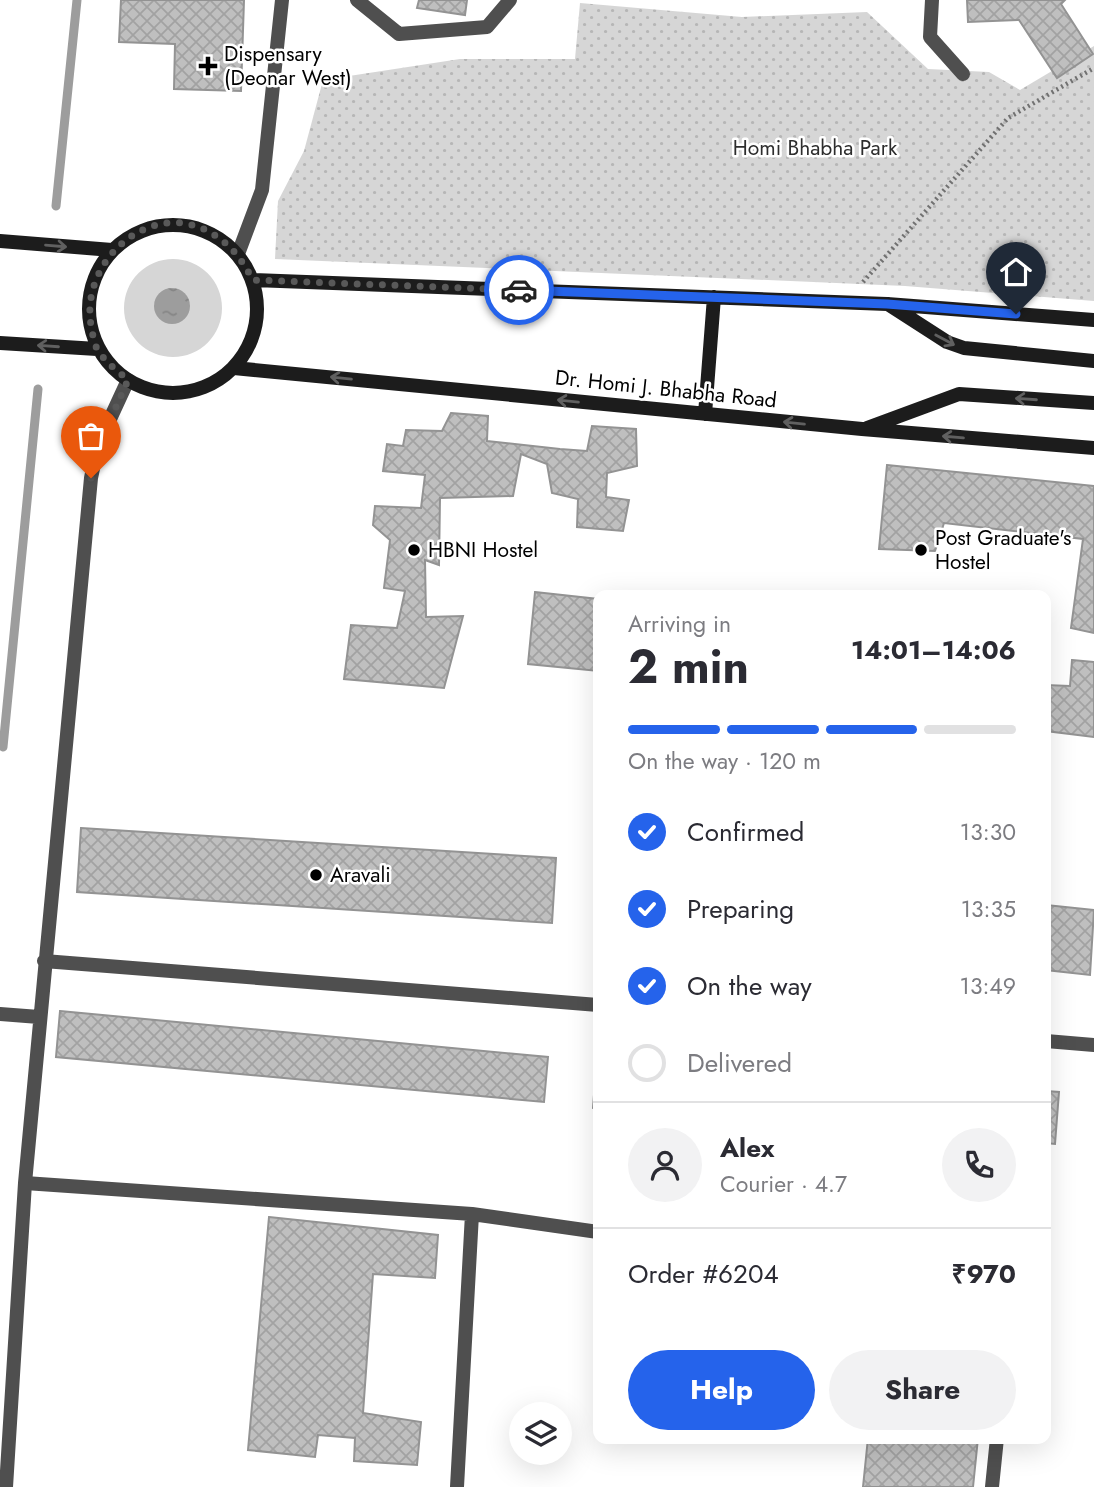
<!DOCTYPE html>
<html lang="en">
<head>
<meta charset="utf-8">
<style>
  :root { --surface:#fff; --page:#f2f2f3; --text:#2b2b33; --muted:#7c7c81; --line:#e1e1e2; --accent:#2563eb }
  body { margin:0; font-family:Jost,sans-serif; background:var(--page); color:var(--text); height:100vh; display:flex; flex-direction:column; font-size:26px; white-space:nowrap }
  * { box-sizing:border-box; margin:0 }
  p { font-size:23px; color:var(--muted) }
  .icon { flex:none; width:38px; height:38px; fill:none; stroke:currentColor; stroke-width:2; stroke-linecap:round; stroke-linejoin:round }
  .map { position:relative; flex:1; overflow:hidden }
  .drawer { position:absolute; left:593px; top:590px; width:458px; height:854px; display:flex; flex-direction:column; background:var(--surface); border-radius:14px; box-shadow:0 7px 28px #0002 }
  .drawer>* { flex:none }
  .tools { position:absolute; left:509px; top:1402px; display:grid; gap:14px }
  .tools a { display:grid; place-items:center; width:63px; height:63px; border-radius:50%; background:var(--surface); box-shadow:0 7px 28px #0002; font-size:35px }
  .pin { position:absolute; display:grid; place-items:center; width:60px; height:60px; color:#fff; margin:-72px -30px; border-radius:50% 50% 50% 0; rotate:-45deg; box-shadow:0 0 7px #0007 }
  .pin .icon { rotate:45deg }
  .courier { position:absolute; display:grid; place-items:center; width:70px; height:70px; margin:-35px; border:5px solid #2563eb; border-radius:50%; background:#fff; color:#222; box-shadow:0 2px 9px #0007 }
  .summary em { font-style:normal; font-weight:700 }
  .summary div { display:flex; flex-direction:column-reverse }
  .summary { display:flex; align-items:center; justify-content:space-between; height:119px; padding:0 35px }
  h1 { font-size:46px; font-weight:700; line-height:52px }
  .bar { display:grid; grid-template-columns:repeat(4,1fr); gap:10px 7px; align-content:center; height:84px; padding:0 35px }
  .bar i { height:9px; border-radius:5px; background:var(--line) }
  .bar .current { background:var(--accent) }
  .bar p { grid-column:span 4 }
  .line { display:flex; align-items:center; gap:18px; padding:0 35px; border-top:2px solid var(--line) }
  .line div { flex:1 }
  .round { display:grid; place-items:center; flex:none; width:74px; height:74px; border-radius:37px; background:var(--page) }
  ol { padding:0 35px; list-style:none }
  li { display:flex; align-items:center; gap:21px; height:77px }
  li p { margin-inline-start:auto }
  li .icon { padding:7px; border-radius:50%; background:var(--accent); color:#fff; stroke-width:4 }
  li:last-child { color:var(--muted) }
  li i { width:38px; height:38px; border:4px solid var(--line); border-radius:50% }
  .action { display:flex; gap:14px; margin-top:auto; padding:14px 35px }
  .action a { flex:1; height:80px; border-radius:42px; background:var(--accent); color:#fff; font-size:28px; font-weight:700; line-height:80px; text-align:center }
  .action a+a { background:var(--page); color:var(--text) }
  .map>svg:first-child { display:block }
  .park { fill:url(#park-dots) }
  .garden { fill:#d6d6d6 }
  .water { fill:url(#water-ripples) }
  .lines { fill:none; stroke-linecap:round; stroke-linejoin:round }
  .stream { stroke:#9d9d9d; stroke-width:9 }
  .building { fill:url(#building-cross-hatch); stroke:#939393; stroke-width:2 }
  .path { stroke:#717171; stroke-width:4.5; stroke-dasharray:2 3.5; stroke-linecap:butt }
  .lane { stroke:#4f4f4f; stroke-width:14 }
  .street { stroke:#4f4f4f; stroke-width:14 }
  .secondary { stroke:#1c1c1c; stroke-width:14 }
  .oneway { stroke:#606060 }
  .done { stroke:#595959; stroke-width:7; stroke-dasharray:0 12.6 }
  .route { stroke:#2563eb; stroke-width:9 }
  .poi-dot { fill:#000; stroke:#fff; stroke-width:2.5 }
  .labels { text-anchor:middle; dominant-baseline:central; stroke-width:5; stroke-linejoin:round; paint-order:stroke }
  .poi-label { font-size:21px; fill:#000; stroke:#fff; text-anchor:start }
  .park-label { font-size:21px; fill:#2d2d2d; stroke:#fff }
  .street-label { font-size:21px; fill:#000; stroke:#fff }
</style>
</head>
<body>
<div class="map">
<svg width="1094" height="1487" viewBox="0 0 1094 1487">
  <defs>
    <pattern id="park-dots" width="8" height="8" patternUnits="userSpaceOnUse" patternTransform="scale(1.75)"><rect width="8" height="8" fill="#d6d6d6"/><path d="M2 2h.1M6 6h.1" fill="none" stroke="#b6b6b6" stroke-width="1.8" stroke-linecap="round"/></pattern>
    <pattern id="water-ripples" width="26" height="14" patternUnits="userSpaceOnUse" patternTransform="scale(1.75)"><rect width="26" height="14" fill="#9d9d9d"/><path d="M2 4q2-2 4 0t4 0M15 11q2-2 4 0t4 0" fill="none" stroke="#858585"/></pattern>
    <pattern id="building-cross-hatch" width="8" height="8" patternUnits="userSpaceOnUse" patternTransform="scale(1.75)"><rect width="8" height="8" fill="#bfbfbf"/><path d="M0 0l8 8M0 8l8-8" fill="none" stroke="#a2a2a2"/></pattern>
  </defs>
  <rect width="100%" height="100%" fill="#fff"/>
  <!-- park -->
  <path class="park" d="M580,3L742,17L867,12L928,69L989,72L1020,90L1094,46V301L905,286L275,259L278,201L304,151L323,80L460,59H575Z"/>
  <!-- garden -->
  <path class="garden" d="M124 308a49 49 0 1 1 98 0a49 49 0 1 1-98 0Z"/>
  <!-- water -->
  <path class="water" d="M154 306a18 18 0 1 1 36 0a18 18 0 1 1-36 0Z"/>
  <g class="lines">
    <!-- stream -->
    <path class="stream" d="M56,206L77,0
      M3,747L38,389"/>
  </g>
  <!-- building -->
  <path class="building" d="M121,0H244L241,91L174,89L175,44L119,42Z
    M419,0H467L465,15L417,8Z
    M967,0H1065L1061,4L1093,54L1057,78L1019,20L968,22Z
    M451,413L488,416L487,441L560,449L587,451L592,426L636,429L637,466L607,473L606,497L629,500L623,531L577,527L578,499L552,493L547,464L521,454L513,496L440,498L439,565L425,560L426,617L463,616L444,688L344,679L351,625L397,628L405,591L384,588L390,540L373,525L375,506L421,508L425,475L383,471L387,444L403,446L406,430L442,431Z
    M887,465L1094,486V633L1071,628L1083,539L944,523L935,551L879,549Z
    M535,592L598,599V671L528,664Z
    M1072,660L1094,662V737L1046,731V685L1070,686Z
    M81,828L556,858L552,923L77,892Z
    M1046,905L1094,910L1090,975L1046,970Z
    M60,1011L548,1057L544,1102L56,1057Z
    M597,1056H598V1109L593,1108Z
    M1046,1091L1059,1092L1055,1144L1046,1143Z
    M269,1217L438,1235L435,1278L373,1274L363,1413L421,1422L417,1465L354,1461L355,1438L318,1435L315,1457L248,1450Z
    M868,1438H978L973,1487H863Z"/>
  <g class="lines">
    <!-- path -->
    <path class="path" d="M863,282L1008,118L1094,68"/>
    <!-- lane -->
    <path class="lane" d="M357,0L399,34L487,27L510,0
      M932,0L930,37L963,74
      M44,961L598,1005
      M0,1014L39,1017
      M1046,1041L1094,1045
      M25,1183L472,1214L598,1232
      M6,1487L25,1183L91,478L98,445L128,380
      M457,1487L472,1214
      M992,1487L997,1438"/>
    <!-- street -->
    <path class="street" d="M238,254L262,190L282,0"/>
    <!-- secondary -->
    <path class="secondary" d="M89 309a84 84 0 1 1 168 0a84 84 0 1 1-168 0Z
      M0,241L112,250
      M253,280L887,304L1094,320
      M888,304L947,342L964,348L1094,361
      M0,343L97,349
      M234,368L862,429L1094,448
      M705,414L714,297
      M867,428L959,394L1094,403"/>
  </g>
  <!-- one-way arrows -->
  <defs><path id="oneway-shaft" d="M-6 0H5M1.5-3L5.5 0L1.5 3" fill="none" stroke-width="1.6" stroke-linecap="round" stroke-linejoin="round" transform="scale(1.75)"/></defs>
  <g class="oneway">
    <use href="#oneway-shaft" transform="translate(56 246) rotate(5)"/>
    <use href="#oneway-shaft" transform="translate(945 340) rotate(28)"/>
    <use href="#oneway-shaft" transform="translate(48 346) rotate(-176)"/>
    <use href="#oneway-shaft" transform="translate(341 378) rotate(-174)"/>
    <use href="#oneway-shaft" transform="translate(1026 399) rotate(-176)"/>
    <use href="#oneway-shaft" transform="translate(568 401) rotate(-174)"/>
    <use href="#oneway-shaft" transform="translate(794 423) rotate(-174)"/>
    <use href="#oneway-shaft" transform="translate(953 437) rotate(-175)"/>
  </g>
  <g class="lines">
    <!-- done -->
    <path class="done" d="M91,478L99,445L128,380C118,371 105,362 98,350C94,345 93,336 92,330C76,262 153,193 216,236C234,248 243,262 253,280L519,290"/>
    <!-- route -->
    <path class="route" d="M519,290L887,304L1016,314"/>
  </g>
  <!-- markers -->
  <g class="poi-dot">
    <path d="M204.5 55.5h7v7h7v7h-7v7h-7v-7h-7v-7h7z"/>
    <circle cx="414" cy="550" r="7"/>
    <circle cx="921" cy="550" r="7"/>
    <circle cx="316" cy="875" r="7"/>
  </g>
  <g class="labels">
    <!-- poi labels -->
    <g class="poi-label">
      <text x="224" y="54">Dispensary<tspan x="224" dy="24">(Deonar West)</tspan></text>
      <text x="935" y="538">Post Graduate's<tspan x="935" dy="24">Hostel</tspan></text>
      <text x="428" y="550">HBNI Hostel</text>
      <text x="330" y="875">Aravali</text>
    </g>
    <!-- park labels -->
    <g class="park-label">
      <text x="815" y="148">Homi Bhabha Park</text>
    </g>
    <!-- street labels -->
    <g class="street-label">
      <text transform="translate(666 389) rotate(6)">Dr. Homi J. Bhabha Road</text>
    </g>
  </g>
</svg>
<div class="tools">
<a><svg class="icon" aria-label="layers" viewBox="0 0 24 24"><path d="M12 4l9 5-9 5-9-5zM3 14l9 5 9-5"/></svg></a>
</div>
<div class="pin" style="left:91px;top:478px;background:#ea580c"><svg class="icon" aria-label="bag" viewBox="0 0 24 24"><path d="M5 8h14l-1 12H6zM9 8a3 3 0 0 1 6 0"/></svg></div>
<div class="pin" style="left:1016px;top:314px;background:#1f2937"><svg class="icon" aria-label="home" viewBox="0 0 24 24"><path d="M3 11l9-7 9 7M6 9v11h12V9"/></svg></div>
<div class="courier" style="left:519px;top:290px"><svg class="icon" aria-label="car" viewBox="0 0 24 24"><path d="M5 17H2v-5l4-1 3-4h7l3 4 3 1v5h-3M9 17h6M6 11h13"/><circle cx="7" cy="17" r="2"/><circle cx="17" cy="17" r="2"/></svg></div>
<section class="drawer">
<div class="summary"><div><h1>2 min</h1><p>Arriving in</p></div><em>14:01–14:06</em></div>
<div class="bar"><i class="current"></i><i class="current"></i><i class="current"></i><i></i><p>On the way · 120 m</p></div>
<ol>
<li><svg class="icon" aria-label="check" viewBox="0 0 24 24"><path d="M5 12l5 5 9-10"/></svg>Confirmed<p>13:30</p></li>
<li><svg class="icon" aria-label="check" viewBox="0 0 24 24"><path d="M5 12l5 5 9-10"/></svg>Preparing<p>13:35</p></li>
<li><svg class="icon" aria-label="check" viewBox="0 0 24 24"><path d="M5 12l5 5 9-10"/></svg>On the way<p>13:49</p></li>
<li><i></i>Delivered</li>
</ol>
<div class="line" style="height:126px"><a class="round"><svg class="icon" aria-label="person" viewBox="0 0 24 24"><circle cx="12" cy="8" r="4"/><path d="M4 21q1-7 8-7t8 7"/></svg></a><div><b>Alex</b><p>Courier · 4.7</p></div><a class="round"><svg class="icon" aria-label="phone" viewBox="0 0 24 24"><path d="M5 4h4l2 5-3 2q2 4 5 5l2-3 5 2v4C11 20 4 13 5 4z"/></svg></a></div>
<div class="line" style="height:91px"><div>Order #6204</div><b>₹970</b></div>
<div class="action"><a>Help</a><a>Share</a></div>
</section>
</div>
</body>
</html>
